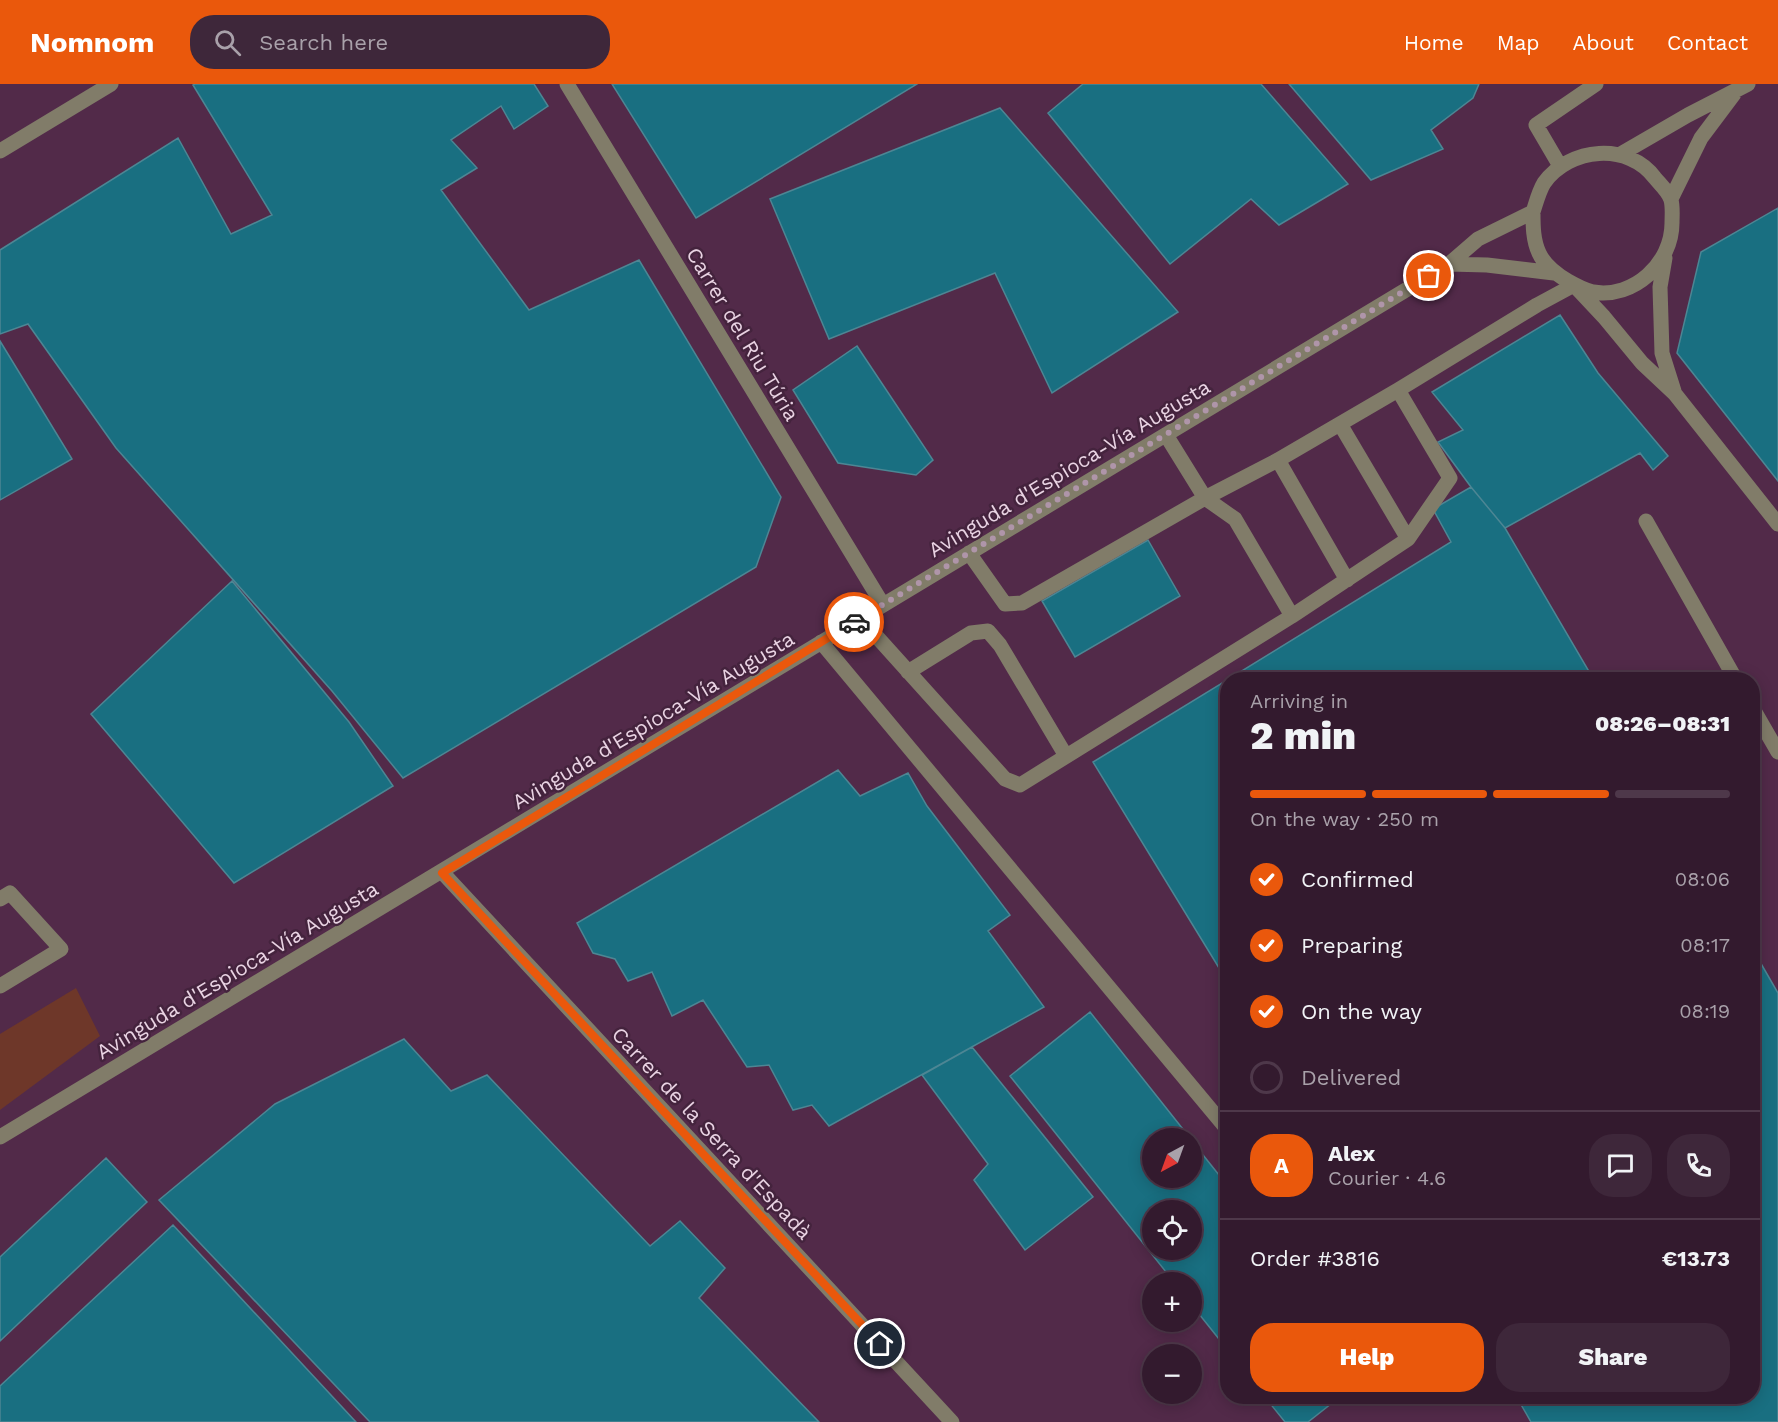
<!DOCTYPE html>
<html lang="en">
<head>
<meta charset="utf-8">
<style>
  :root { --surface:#331a2e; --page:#3e273a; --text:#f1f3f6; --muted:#a9a1aa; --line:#4e384a; --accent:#ea580c }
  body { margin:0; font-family:"Work Sans",sans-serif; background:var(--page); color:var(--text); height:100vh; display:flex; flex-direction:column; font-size:22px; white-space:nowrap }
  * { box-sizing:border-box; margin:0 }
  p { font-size:20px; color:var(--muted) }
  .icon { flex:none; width:33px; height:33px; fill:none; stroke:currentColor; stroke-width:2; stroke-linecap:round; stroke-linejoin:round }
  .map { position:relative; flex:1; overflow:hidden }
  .side { position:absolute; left:1220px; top:588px; width:540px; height:732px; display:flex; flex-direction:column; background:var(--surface); border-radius:24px; box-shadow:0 3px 15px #0003,0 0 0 2px var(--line) }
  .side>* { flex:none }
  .needle { width:39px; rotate:221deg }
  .tools { position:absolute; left:1142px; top:1044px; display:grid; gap:12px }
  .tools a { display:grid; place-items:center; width:60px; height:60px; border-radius:50%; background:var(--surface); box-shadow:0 3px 15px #0003,0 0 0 2px var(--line); font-size:30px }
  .pin { position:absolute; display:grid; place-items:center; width:51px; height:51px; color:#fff; margin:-26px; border:3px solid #fff; border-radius:50%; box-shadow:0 2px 6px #0007 }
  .courier { position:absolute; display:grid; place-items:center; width:60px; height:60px; margin:-30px; border:4px solid #ea580c; border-radius:50%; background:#fff; color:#222; box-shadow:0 2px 8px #0007 }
  .headline em { font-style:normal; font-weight:800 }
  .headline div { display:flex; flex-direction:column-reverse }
  .headline { display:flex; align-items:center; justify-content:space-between; height:102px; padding:0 30px }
  h1 { font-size:39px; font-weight:800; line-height:45px }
  .bar { display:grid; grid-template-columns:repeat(4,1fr); gap:9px 6px; align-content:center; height:72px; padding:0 30px }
  .bar i { height:8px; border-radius:4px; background:var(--line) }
  .bar .current { background:var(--accent) }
  .bar p { grid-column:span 4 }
  .line { display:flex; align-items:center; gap:15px; padding:0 30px; border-top:2px solid var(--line) }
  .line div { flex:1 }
  .round { display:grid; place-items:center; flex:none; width:63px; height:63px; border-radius:24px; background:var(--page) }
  ol { padding:0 30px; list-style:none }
  li { display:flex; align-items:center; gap:18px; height:66px }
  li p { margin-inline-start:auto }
  li .icon { padding:6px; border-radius:50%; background:var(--accent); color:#fff; stroke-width:4 }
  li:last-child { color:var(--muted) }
  li i { width:33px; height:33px; border:3px solid var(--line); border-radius:50% }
  .primary-button { display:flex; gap:12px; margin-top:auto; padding:12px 30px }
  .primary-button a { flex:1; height:69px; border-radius:24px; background:var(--accent); color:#fff; font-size:24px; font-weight:800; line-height:69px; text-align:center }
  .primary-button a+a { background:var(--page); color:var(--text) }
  header { display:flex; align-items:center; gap:36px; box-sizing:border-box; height:84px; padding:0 30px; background:var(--accent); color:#fff }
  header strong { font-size:28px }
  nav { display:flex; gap:33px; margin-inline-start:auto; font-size:21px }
  .search { width:420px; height:54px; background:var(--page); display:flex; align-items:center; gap:15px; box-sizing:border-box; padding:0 21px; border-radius:24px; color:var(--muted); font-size:22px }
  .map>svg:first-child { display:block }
  .built { fill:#522a49; fill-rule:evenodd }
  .green { fill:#6e3729 }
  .building { fill:#196f81; stroke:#4d8694; stroke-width:1.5; fill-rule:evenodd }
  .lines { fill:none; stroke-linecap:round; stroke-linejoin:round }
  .minor { stroke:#817c69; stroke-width:15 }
  .done { stroke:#af95a9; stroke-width:6; stroke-dasharray:0 10.8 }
  .route { stroke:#ea580c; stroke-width:8 }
  .labels { text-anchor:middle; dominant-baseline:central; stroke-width:5; stroke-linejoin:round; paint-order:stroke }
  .street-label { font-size:21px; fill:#e9d3e3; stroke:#44233d }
</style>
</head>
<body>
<header>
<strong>Nomnom</strong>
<div class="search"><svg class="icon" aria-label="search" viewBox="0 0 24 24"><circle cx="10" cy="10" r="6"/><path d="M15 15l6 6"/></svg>Search here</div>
<nav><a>Home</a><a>Map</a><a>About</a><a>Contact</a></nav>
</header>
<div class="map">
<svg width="1778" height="1338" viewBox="0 0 1778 1338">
  <rect width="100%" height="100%" fill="#44233d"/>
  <!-- built -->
  <path class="built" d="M0,0H1778V1338H0ZM1227,596H1752V1312H1227ZM1152,1054H1191V1094H1152ZM1152,1126H1191V1166H1152ZM1152,1198H1191V1238H1152ZM1152,1270H1191V1310H1152Z"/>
  <!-- green -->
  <path class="green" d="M76,904L100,952L0,1026V950Z"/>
  <!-- building -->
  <path class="building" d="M195,0H534L548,22L514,45L501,22L451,56L477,84L441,106L529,226L639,176L781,413L756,483L403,694L332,607L116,364L28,240L0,250V166L178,54L231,150L272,131L193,1Z
    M612,0H917L696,134Z
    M1083,0H1261L1348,100L1279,141L1251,115L1170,180L1048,29Z
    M1289,0H1479L1473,14L1431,46L1443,65L1371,96Z
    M1000,24L1178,228L1052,309L995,189L829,255L770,115Z
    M1778,124V397L1677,269L1701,168Z
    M1560,231L1598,289L1668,372L1653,386L1640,369L1505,444L1471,403L1438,358L1463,346L1432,308Z
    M0,257L72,375L0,416Z
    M857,262L933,376L916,391L838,379L793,306Z
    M1471,403L1505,444L1594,596H1227L1451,458L1433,425Z
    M1148,456L1180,512L1075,573L1042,517Z
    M232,497L349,638L393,702L234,799L91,630Z
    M1227,596V897L1093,678Z
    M838,686L860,712L908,689L927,722L1010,831L988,847L1044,923L829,1042L812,1021L793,1026L769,981L747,983L703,916L672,932L652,888L628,897L615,875L593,869L577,839Z
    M1752,864L1778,909V1338H1531L1516,1312H1752Z
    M1090,928L1190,1054H1152V1094H1191V1056L1227,1101V1265L1191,1220V1198H1174L1010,992ZM1152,1126H1191V1166H1152Z
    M404,955L451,1007L487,991L650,1162L680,1137L725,1184L699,1214L819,1338H370L159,1116L275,1020Z
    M972,963L1093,1113L1025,1166L974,1096L988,1080L922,991Z
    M106,1074L147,1118L0,1257V1173Z
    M173,1141L356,1338H0V1302Z
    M1264,1312H1341L1308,1338H1285Z"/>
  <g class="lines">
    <!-- minor -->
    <path class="minor" d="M567,0L883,521
      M0,67L111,0
      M1619,71L1688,31L1748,0
      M1560,82L1536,41L1596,0
      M1671,115L1701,54L1734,10
      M1665,174L1660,203L1662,269L1674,307
      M1449,180L1487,181L1554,189
      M1340,340L1408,455
      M1166,351L1205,414L1235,435L1292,532L1408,455L1450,394L1398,306
      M1278,376L1347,496
      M1646,437L1736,596
      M969,469L1005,520L1022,519L1205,414L1278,376L1398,306L1537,221L1574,201L1604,233L1642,279L1675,310L1778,440
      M860,534L1005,695L1020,701L1292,532
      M821,558L1227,1045
      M908,588L971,549L988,547L1000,561L1066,672
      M1752,623L1778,668
      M442,788L952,1338
      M0,815L10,809L61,865L0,902
      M0,1053L1449,180L1478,155L1533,128C1536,119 1539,107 1544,99C1570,63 1628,58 1655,94C1660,100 1669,108 1671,116C1673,123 1672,132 1672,139C1672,179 1634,215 1593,208C1584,206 1575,201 1568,197C1556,190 1545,182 1539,169C1533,156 1533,142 1533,128"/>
  </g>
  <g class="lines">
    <!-- done -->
    <path class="done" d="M854,538L1429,192"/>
    <!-- route -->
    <path class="route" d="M854,538L442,789L880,1260"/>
  </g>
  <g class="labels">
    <!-- street labels -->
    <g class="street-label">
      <text transform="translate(743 250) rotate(59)">Carrer del Riu Túria</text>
      <text transform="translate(1069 384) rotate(-31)">Avinguda d'Espioca-Vía Augusta</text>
      <text transform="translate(653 636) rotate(-31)">Avinguda d'Espioca-Vía Augusta</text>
      <text transform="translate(237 886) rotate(-31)">Avinguda d'Espioca-Vía Augusta</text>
      <text transform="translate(712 1049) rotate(47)">Carrer de la Serra d'Espadà</text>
    </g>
  </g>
</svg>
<div class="tools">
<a><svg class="needle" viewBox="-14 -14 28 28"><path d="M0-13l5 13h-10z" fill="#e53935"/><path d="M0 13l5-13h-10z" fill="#a9a1aa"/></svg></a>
<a><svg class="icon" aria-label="locate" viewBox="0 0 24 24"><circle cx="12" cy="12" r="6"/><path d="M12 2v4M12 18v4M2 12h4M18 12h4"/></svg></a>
<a>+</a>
<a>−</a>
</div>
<div class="pin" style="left:1429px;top:192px;background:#ea580c"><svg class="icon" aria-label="bag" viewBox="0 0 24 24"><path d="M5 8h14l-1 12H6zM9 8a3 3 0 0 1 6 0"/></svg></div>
<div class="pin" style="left:880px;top:1260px;background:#1f2937"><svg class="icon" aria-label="home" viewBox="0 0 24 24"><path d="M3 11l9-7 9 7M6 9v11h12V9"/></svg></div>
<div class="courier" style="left:854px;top:538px"><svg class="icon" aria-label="car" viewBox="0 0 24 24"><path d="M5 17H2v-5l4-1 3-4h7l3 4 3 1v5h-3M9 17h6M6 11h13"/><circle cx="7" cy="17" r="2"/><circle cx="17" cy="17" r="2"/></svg></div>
<section class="side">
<div class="headline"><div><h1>2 min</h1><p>Arriving in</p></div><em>08:26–08:31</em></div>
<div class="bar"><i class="current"></i><i class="current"></i><i class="current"></i><i></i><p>On the way · 250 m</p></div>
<ol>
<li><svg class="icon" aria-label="check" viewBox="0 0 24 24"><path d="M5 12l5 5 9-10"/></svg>Confirmed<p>08:06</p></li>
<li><svg class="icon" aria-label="check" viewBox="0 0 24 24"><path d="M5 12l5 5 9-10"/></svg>Preparing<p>08:17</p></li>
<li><svg class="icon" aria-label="check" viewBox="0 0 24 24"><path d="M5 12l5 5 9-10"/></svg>On the way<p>08:19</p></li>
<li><i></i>Delivered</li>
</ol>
<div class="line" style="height:108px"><b class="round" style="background:var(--accent);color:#fff">A</b><div><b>Alex</b><p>Courier · 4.6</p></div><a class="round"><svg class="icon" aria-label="chat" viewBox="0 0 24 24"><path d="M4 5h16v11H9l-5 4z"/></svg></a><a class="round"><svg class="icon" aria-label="phone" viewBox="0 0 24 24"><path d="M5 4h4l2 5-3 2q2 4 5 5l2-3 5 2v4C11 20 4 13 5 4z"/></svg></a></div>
<div class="line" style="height:78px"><div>Order #3816</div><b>€13.73</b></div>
<div class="primary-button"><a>Help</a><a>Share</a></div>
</section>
</div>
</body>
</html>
